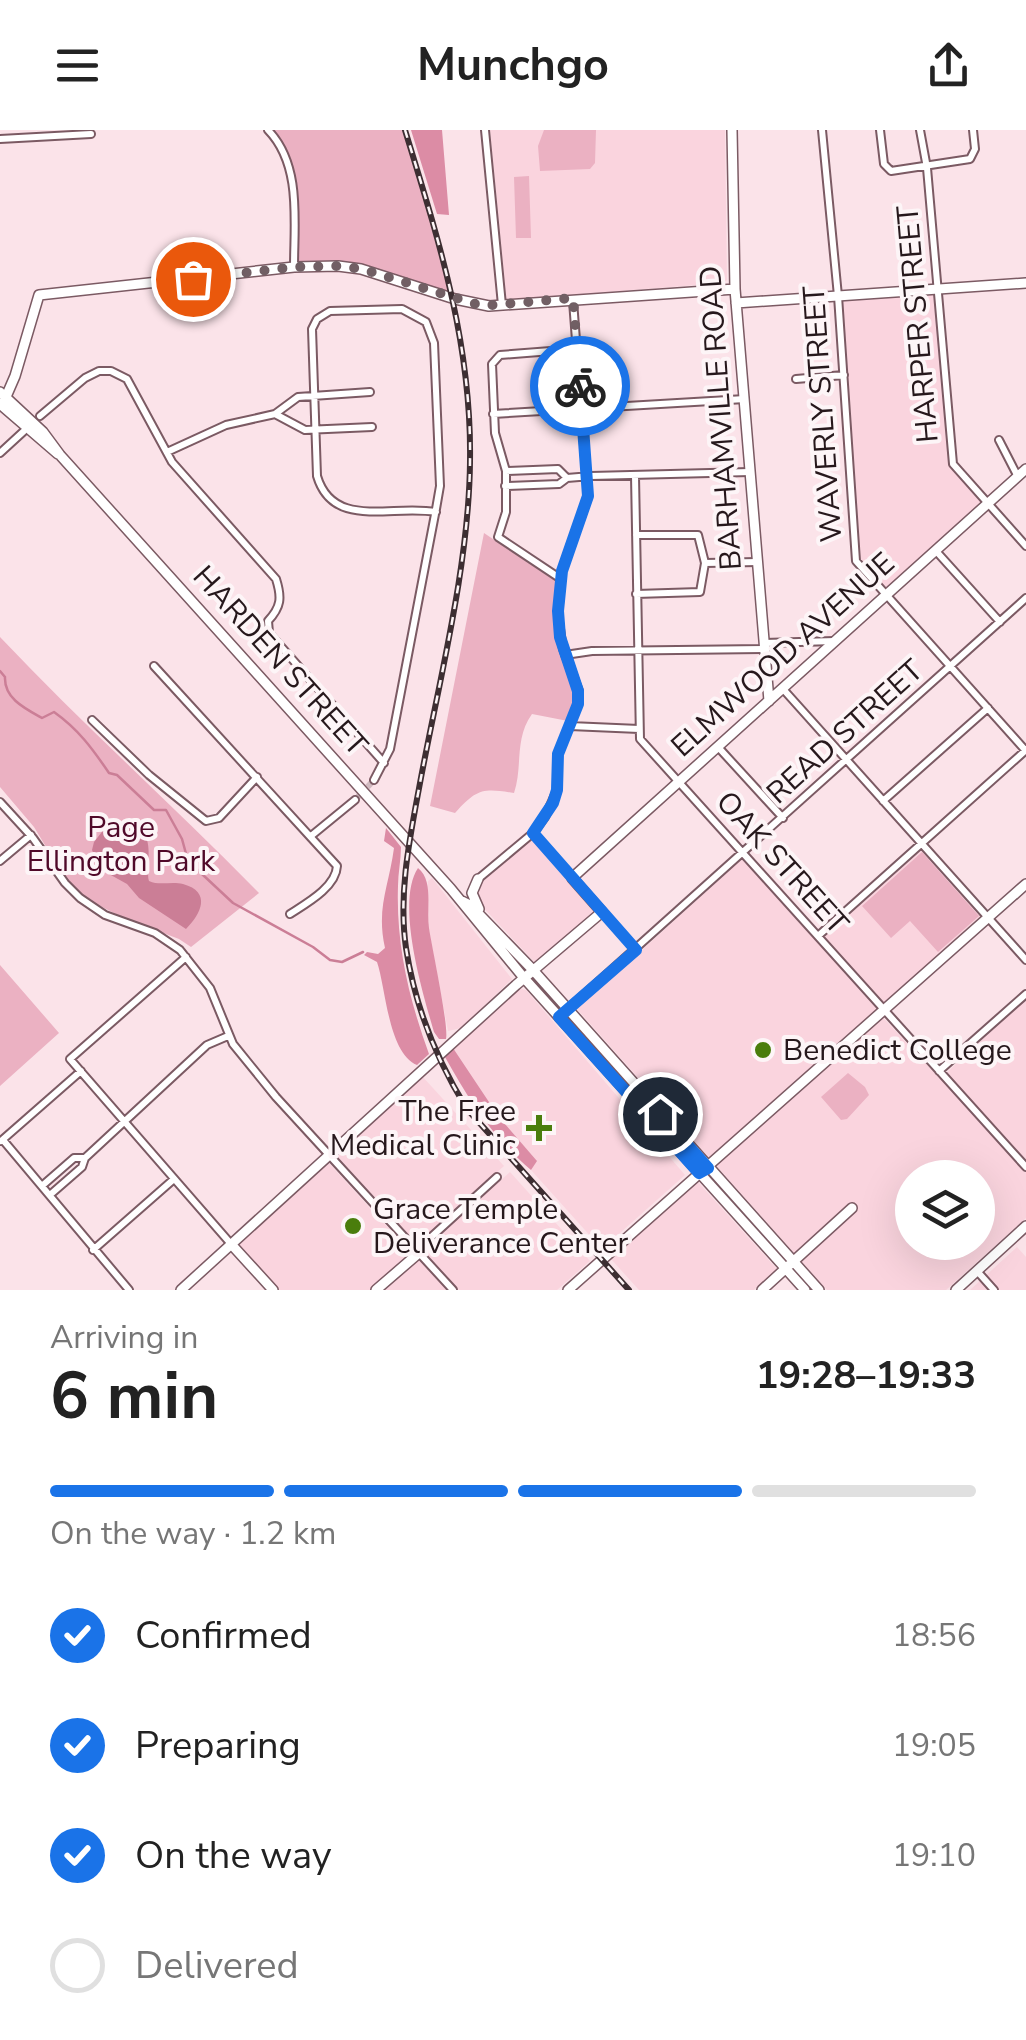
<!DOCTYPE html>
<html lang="en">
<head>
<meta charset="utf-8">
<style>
  :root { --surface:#fff; --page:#f2f2f2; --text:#222; --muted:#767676; --line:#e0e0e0; --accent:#1a73e8 }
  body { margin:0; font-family:"Nunito Sans",sans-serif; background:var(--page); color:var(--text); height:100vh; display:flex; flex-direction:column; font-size:38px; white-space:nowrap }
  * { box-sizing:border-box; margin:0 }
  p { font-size:32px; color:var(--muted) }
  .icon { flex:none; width:55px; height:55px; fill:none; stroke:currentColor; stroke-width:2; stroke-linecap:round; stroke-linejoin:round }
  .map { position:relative; height:1160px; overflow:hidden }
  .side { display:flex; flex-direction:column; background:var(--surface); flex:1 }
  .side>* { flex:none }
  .fabs { position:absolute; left:895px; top:1030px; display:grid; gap:20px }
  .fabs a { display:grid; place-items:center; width:100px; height:100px; border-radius:50%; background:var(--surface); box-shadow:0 10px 40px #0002; font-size:50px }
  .pin { position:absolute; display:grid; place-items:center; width:85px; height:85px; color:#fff; margin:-42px; border:5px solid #fff; border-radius:50%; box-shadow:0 2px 10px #0007 }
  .courier { position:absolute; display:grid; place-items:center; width:100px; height:100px; margin:-50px; border:8px solid #1a73e8; border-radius:50%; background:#fff; color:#222; box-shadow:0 2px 12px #0007 }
  .summary em { font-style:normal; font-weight:700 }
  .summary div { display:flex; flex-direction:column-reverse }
  .summary { display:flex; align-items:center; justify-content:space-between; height:170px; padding:0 50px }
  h1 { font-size:65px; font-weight:700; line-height:75px }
  .bar { display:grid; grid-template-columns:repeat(4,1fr); gap:15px 10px; align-content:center; height:120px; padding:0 50px }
  .bar i { height:12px; border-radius:8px; background:var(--line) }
  .bar .current { background:var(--accent) }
  .bar p { grid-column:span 4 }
  ol { padding:0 50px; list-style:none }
  li { display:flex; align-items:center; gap:30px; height:110px }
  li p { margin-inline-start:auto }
  li .icon { padding:10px; border-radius:50%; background:var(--accent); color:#fff; stroke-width:4 }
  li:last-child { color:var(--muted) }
  li i { width:55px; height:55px; border:5px solid var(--line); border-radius:50% }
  header { display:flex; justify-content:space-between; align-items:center; height:130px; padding:0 50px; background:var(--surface); font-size:45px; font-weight:700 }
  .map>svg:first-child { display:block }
  .built { fill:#fad4de; fill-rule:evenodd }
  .green { fill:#ebb1c2 }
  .forest { fill:#dc8ca5 }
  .water { fill:#cb7e96 }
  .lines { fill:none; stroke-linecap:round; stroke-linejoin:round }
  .stream { stroke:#cb7e96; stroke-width:2.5 }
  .street-tunnel { stroke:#d0bac0; stroke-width:6; stroke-dasharray:6 3; stroke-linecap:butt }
  .street-casing { stroke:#7b5a63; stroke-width:10 }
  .secondary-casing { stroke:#7b5a63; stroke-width:12 }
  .street { stroke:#fff; stroke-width:6 }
  .secondary { stroke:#fff; stroke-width:9 }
  .rail-casing { stroke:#3d2e32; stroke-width:6 }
  .rail { stroke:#fdf5f7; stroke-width:2.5; stroke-dasharray:8; stroke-linecap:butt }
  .done { stroke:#715f64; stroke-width:10; stroke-dasharray:0 18 }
  .route { stroke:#1a73e8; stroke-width:12 }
  .poi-dot { fill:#4a7d0c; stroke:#fdf5f7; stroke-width:4 }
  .labels { text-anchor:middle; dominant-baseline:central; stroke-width:8; stroke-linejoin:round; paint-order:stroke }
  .street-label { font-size:30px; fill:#26181c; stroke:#fdf5f7 }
  .park-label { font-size:30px; fill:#500929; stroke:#fdf5f7 }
  .poi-label { font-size:30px; fill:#26181c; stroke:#fdf5f7; text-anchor:start }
</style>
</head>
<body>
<header><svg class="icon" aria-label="menu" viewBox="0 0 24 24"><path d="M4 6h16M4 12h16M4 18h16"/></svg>Munchgo<svg class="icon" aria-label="share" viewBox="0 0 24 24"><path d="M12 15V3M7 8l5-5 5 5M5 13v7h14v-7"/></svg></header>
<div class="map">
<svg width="1026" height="1160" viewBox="0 0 1026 1160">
  <rect width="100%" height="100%" fill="#fbe3e9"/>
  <!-- built -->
  <path class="built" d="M490,0H725L727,150L723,153L506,170Z
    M933,162L950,337L982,374L886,458L859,428L842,170Z
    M533,708L601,786L541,839L475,769L476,757Z
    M922,719L983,787L878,882L940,949L1026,868V1088L946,1160H827L577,879L742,729L818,811ZM912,1048H978V1112H912Z
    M432,748L512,849L461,898L448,901L428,795L427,760L428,751Z
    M522,859L526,860L685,1045L602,1119L531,1040L536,1030L499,987L453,918L516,860Z
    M422,946L504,1036L417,1114L336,1025Z
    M328,1032L411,1123L370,1160H279L237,1114Z
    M510,1042L590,1131L557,1160H459L423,1120Z
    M698,1052L777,1139L754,1160H639L611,1129Z
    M1017,1117L1026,1127V1160H970Z
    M417,1127L447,1160H381Z"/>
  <!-- green -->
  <path class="green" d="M270,0H404L455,169L359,139L294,137V76L286,26Z
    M544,0H596L595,33L590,39L540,41L538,16Z
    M529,46L531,108H516L514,47Z
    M484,403L557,452C555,473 554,495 559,516C567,547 583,559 568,591L532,584C514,609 523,637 514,663C482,658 477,659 455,683L430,676Z
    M0,507C83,595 174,676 259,763L191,817L179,809L124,788L74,763L34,697L0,657Z
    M922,722L979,786L938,822L910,791L891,808L862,776Z
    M0,835L59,903L0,956Z
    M848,943L865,957L869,965L847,989L841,990L821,967Z"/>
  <!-- forest -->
  <path class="forest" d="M411,0H442L449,85L437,84Z
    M386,698L401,717C401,730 398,743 398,756C396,815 409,869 429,924L417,935C388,923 386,858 377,832L364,825L367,822L378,824L385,818C376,778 389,756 394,718L384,711Z
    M418,738C434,751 426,778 429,798C432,818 449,896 446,909H439L434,902C423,864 395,773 418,738Z
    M453,918L499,987L537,1031L531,1040C493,1008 469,970 445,927Z"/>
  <!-- water -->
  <path class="water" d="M123,692C160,699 145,730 149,751C160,756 171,751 183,754C212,762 201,784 186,799L139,768L127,754L100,739L92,720L94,712L105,698Z"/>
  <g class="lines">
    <!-- stream -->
    <path class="stream" d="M0,541L5,547C4,568 24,578 42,588L54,582C78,599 92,618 109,643L117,645L154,680H166L182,709L188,731L233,773L313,817L330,830L342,832L363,822"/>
    <!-- street-tunnel -->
    <path class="street-tunnel" d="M355,670L374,650"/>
    <!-- street casing -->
    <g class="street-casing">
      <path id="street" d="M268,0C302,35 294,92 294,137
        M485,0L502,175
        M822,0L838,166L856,431L1026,621
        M880,0L884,34L891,41L970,29L975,19L973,0
        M920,0L927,38L953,334L1026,416
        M0,9L91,4
        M796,249L844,245
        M275,284L305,300L372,297
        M493,284L745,269
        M40,286L85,248L99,241H111L127,249L172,332L276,449C282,468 281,477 268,491L269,503L384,633
        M999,310L1018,347
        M167,322L226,295L275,284L298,267L370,262
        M0,323L24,301
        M506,341L558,339L567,348
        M635,346L640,609L1026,1037
        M505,356L559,354L567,348L591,346L750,342
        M636,405H698L705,433L700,462L636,464
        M936,421L1000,492
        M705,433L758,432
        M561,449L498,407L506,382V341L495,303L492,234L500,225L577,219
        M764,513L835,511
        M565,525L592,521L763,519
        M154,536L337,736C336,757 307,773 290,784
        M783,559L1026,830
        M92,590L149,645L206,691L219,688L257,647
        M570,596L639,599
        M718,617L783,688
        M374,650L390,619L436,379L440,356L434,213L426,192L402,179L330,181L317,189L312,199L317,346C333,400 392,374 436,382
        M883,671L988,578
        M0,672L33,708L65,753L80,768L105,785L155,803L180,820L210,858L233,914L276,967L453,1160
        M533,703L572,748
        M311,706L355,670
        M0,731L31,705
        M478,749L533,703L545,687L557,660L558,624L578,574L579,561L563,519L558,485L562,441L588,367L573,171
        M602,782L636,820
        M818,806L1026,620
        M186,827L70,929L231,1114
        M559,887L1026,468
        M939,941L1026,864
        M3,1010L129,1160
        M1,1011L81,941
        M43,1055L74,1028H85
        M51,1064L82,1037L85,1028L207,915L228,906
        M93,1120L174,1049
        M417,1120L497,1047
        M977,1141L994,1160"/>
    </g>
    <!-- secondary casing -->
    <g class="secondary-casing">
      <path id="secondary" d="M732,0L735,159L769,571
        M736,173L1026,153
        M0,262L43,302L60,325L451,759L524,848L805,1160
        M0,274L58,324
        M2,276L15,246L39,165L294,137L338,136L361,139L455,169L489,176L735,159
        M478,749L472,763L479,779
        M462,771L470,775L533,840L819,1160
        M231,1114L273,1160
        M181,1160L516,855L602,782L572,748L1026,339
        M376,1160L420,1122
        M568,1160L1026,754
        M762,1160L852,1078
        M956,1160L1026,1096"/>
    </g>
    <!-- street -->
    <use href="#street" class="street"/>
    <!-- secondary -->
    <use href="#secondary" class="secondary"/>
    <!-- rail casing -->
    <g class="rail-casing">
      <path id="rail" d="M405,0C439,111 472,214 470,332C469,436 439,551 420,653C410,707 398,763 406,818C415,877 436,929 467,979L629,1160"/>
    </g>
    <!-- rail -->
    <use href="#rail" class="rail"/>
  </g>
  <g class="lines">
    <!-- done -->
    <path class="done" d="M193,149L294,137L338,136L362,139L482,176L573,168L580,256"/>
    <!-- route -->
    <path class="route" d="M580,256L588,366L562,441L558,481L560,507L578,561V574L558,624L557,660L553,673L533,703L636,820L559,887L699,1043L708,1038L660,984"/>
  </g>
  <!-- markers -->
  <g class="poi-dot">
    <circle cx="763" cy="920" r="10"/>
    <path d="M534 983h10v10h10v10h-10v10h-10v-10h-10v-10h10z"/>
    <circle cx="353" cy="1096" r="10"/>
  </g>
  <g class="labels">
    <!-- street labels -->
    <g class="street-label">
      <text transform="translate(918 194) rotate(-95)">HARPER STREET</text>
      <text transform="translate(823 284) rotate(-94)">WAVERLY STREET</text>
      <text transform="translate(721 288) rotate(-94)">BARHAMVILLE ROAD</text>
      <text transform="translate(783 525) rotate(-42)">ELMWOOD AVENUE</text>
      <text transform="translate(280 531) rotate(48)">HARDEN STREET</text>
      <text transform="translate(845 602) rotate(-42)">READ STREET</text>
      <text transform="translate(782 733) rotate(48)">OAK STREET</text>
    </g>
    <!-- park labels -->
    <g class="park-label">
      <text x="121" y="697">Page<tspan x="121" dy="34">Ellington Park</tspan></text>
    </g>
    <!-- poi labels -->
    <g class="poi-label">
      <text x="783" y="920">Benedict College</text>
      <text x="516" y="981" text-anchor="end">The Free<tspan x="516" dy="34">Medical Clinic</tspan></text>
      <text x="373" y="1079">Grace Temple<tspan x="373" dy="34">Deliverance Center</tspan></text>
    </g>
  </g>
</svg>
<div class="fabs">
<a><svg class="icon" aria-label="layers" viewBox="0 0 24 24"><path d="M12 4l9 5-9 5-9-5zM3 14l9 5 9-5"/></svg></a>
</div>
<div class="pin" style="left:193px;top:149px;background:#ea580c"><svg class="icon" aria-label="bag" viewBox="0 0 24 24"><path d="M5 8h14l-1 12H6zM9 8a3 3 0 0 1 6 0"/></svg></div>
<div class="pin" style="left:660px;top:984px;background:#1f2937"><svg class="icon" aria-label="home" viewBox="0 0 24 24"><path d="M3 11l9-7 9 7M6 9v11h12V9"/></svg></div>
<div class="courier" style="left:580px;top:256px"><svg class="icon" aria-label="bike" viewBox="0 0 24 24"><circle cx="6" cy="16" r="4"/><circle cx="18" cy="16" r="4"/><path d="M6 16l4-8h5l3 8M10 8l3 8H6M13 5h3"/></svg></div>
</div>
<section class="side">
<div class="summary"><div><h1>6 min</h1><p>Arriving in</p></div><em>19:28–19:33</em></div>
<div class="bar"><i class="current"></i><i class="current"></i><i class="current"></i><i></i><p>On the way · 1.2 km</p></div>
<ol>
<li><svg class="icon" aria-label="check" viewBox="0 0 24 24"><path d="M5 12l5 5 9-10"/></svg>Confirmed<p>18:56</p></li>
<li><svg class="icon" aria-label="check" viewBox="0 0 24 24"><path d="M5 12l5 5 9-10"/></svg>Preparing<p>19:05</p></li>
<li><svg class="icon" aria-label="check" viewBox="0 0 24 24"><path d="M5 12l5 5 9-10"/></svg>On the way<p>19:10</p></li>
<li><i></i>Delivered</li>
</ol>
</section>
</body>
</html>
